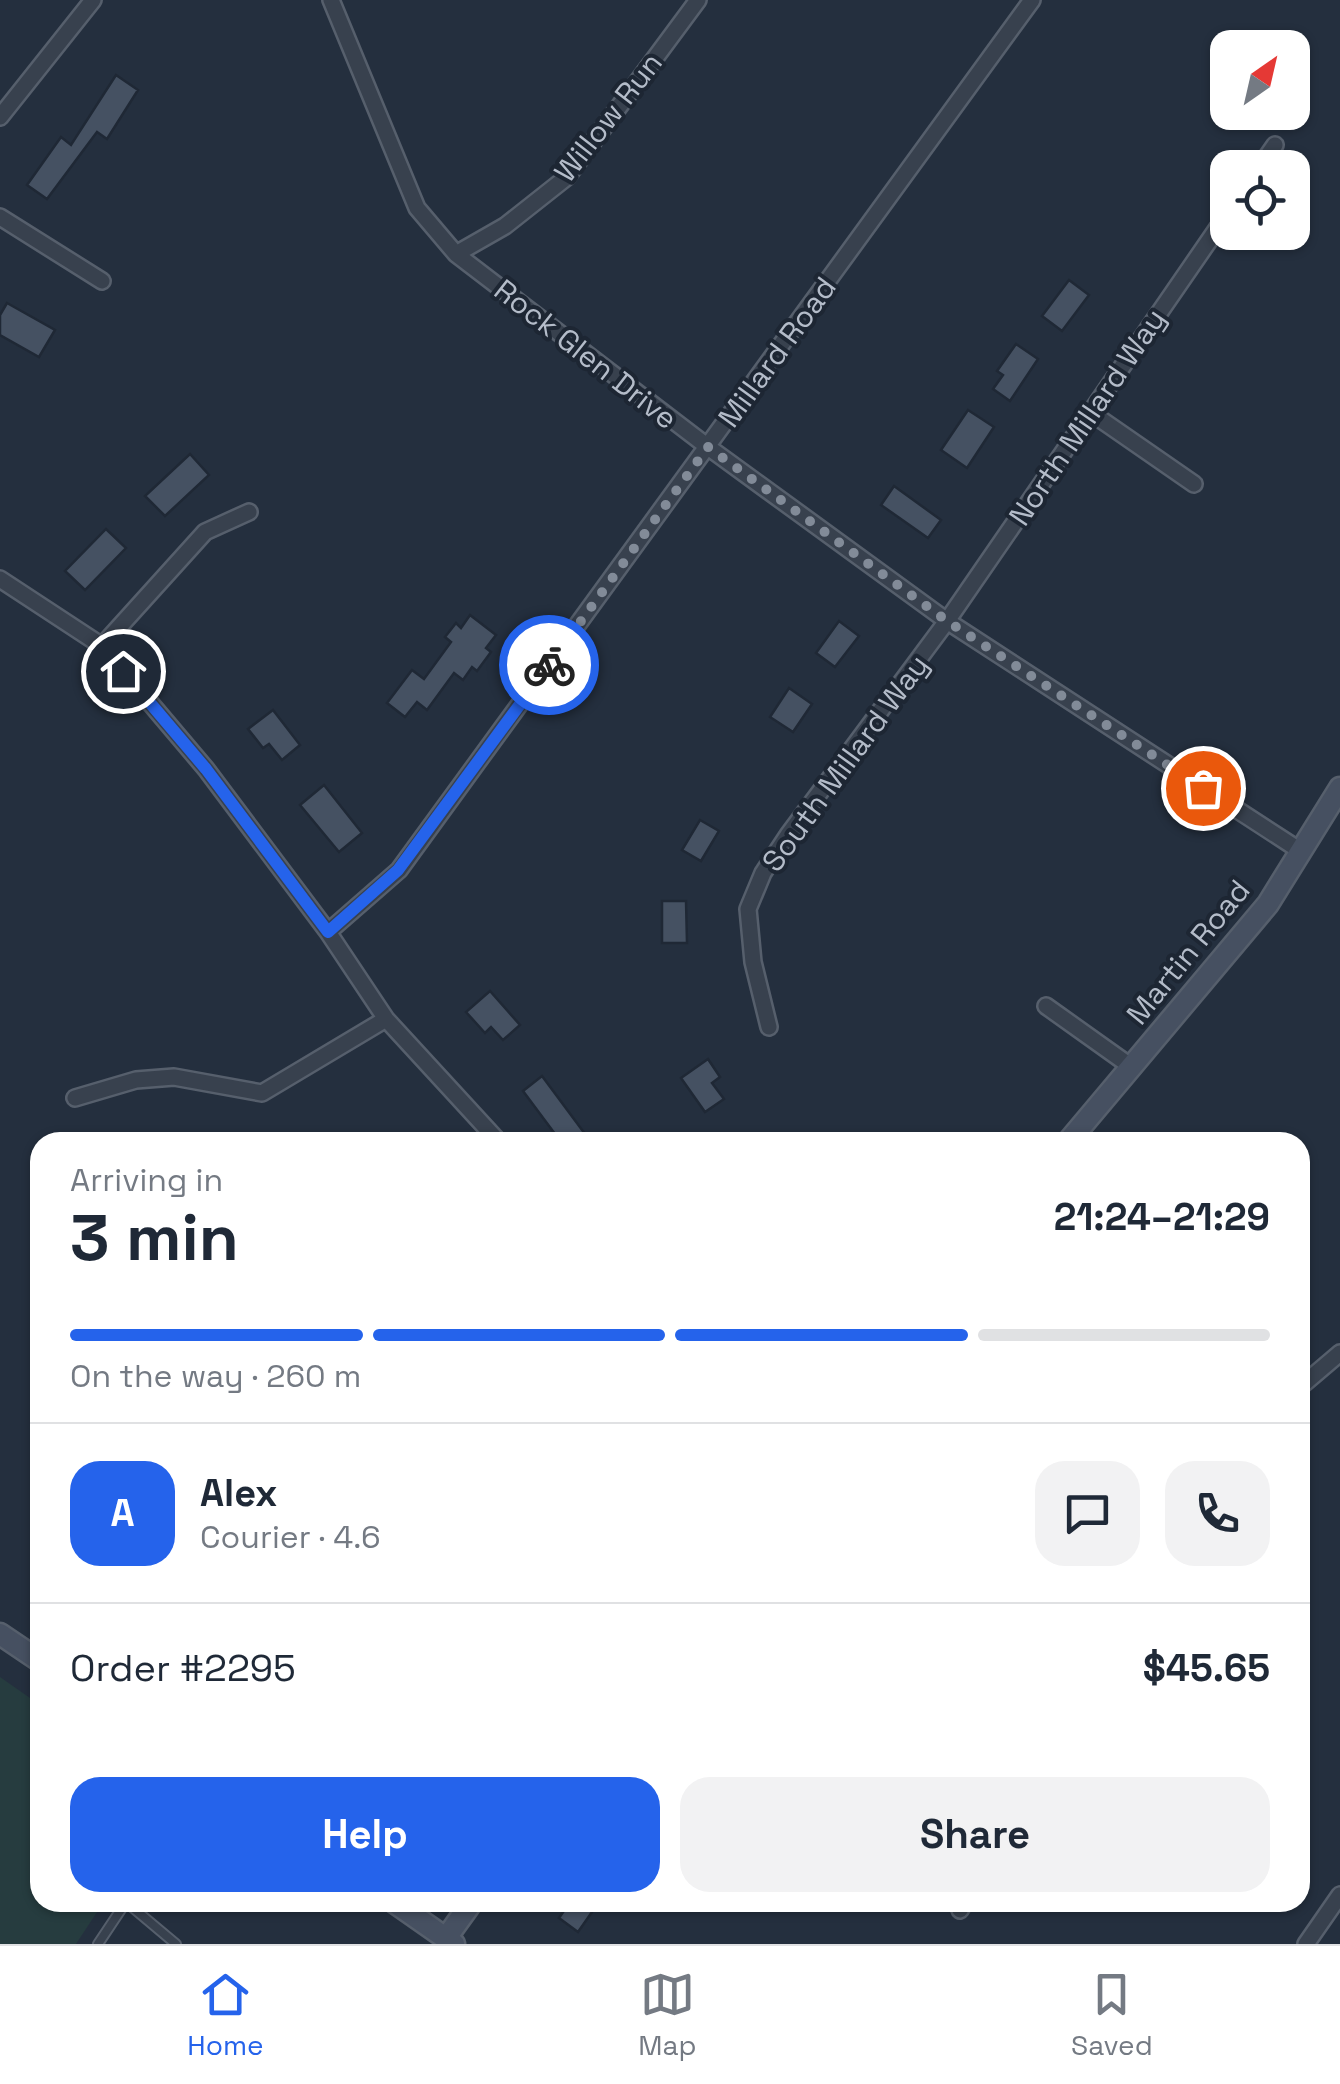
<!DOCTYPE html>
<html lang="en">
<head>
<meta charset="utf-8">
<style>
  :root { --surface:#fff; --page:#f2f2f3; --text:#1f2937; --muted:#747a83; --line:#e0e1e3; --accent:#2563eb }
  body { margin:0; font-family:"Space Grotesk",sans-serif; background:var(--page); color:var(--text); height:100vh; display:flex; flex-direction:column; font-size:38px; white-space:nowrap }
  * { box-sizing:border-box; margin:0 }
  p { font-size:32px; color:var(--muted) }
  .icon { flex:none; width:55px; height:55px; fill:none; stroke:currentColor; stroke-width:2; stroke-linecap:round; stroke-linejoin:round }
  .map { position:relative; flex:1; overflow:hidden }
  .side { position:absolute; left:30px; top:1132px; width:1280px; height:780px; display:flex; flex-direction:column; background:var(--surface); border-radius:30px; box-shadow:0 2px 8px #0004 }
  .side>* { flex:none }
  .needle { width:65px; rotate:34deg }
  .controls { position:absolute; left:1210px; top:30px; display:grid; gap:20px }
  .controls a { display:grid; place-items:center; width:100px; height:100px; border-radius:20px; background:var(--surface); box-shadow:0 2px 8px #0004; font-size:50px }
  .pin { position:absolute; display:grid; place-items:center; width:85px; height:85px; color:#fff; margin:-42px; border:5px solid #fff; border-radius:50%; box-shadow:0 2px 10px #0007 }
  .courier { position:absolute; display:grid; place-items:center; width:100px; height:100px; margin:-50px; border:8px solid #2563eb; border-radius:50%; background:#fff; color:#222; box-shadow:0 2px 12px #0007 }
  .summary em { font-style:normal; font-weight:600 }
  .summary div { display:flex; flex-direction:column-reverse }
  .summary { display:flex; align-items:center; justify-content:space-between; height:170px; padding:0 40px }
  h1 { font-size:65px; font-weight:600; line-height:75px }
  .bar { display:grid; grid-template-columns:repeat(4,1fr); gap:15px 10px; align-content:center; height:120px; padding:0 40px }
  .bar i { height:12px; border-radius:8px; background:var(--line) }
  .bar .active { background:var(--accent) }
  .bar p { grid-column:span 4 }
  .line { display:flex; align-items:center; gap:25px; padding:0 40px; border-top:2px solid var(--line) }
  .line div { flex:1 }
  .round { display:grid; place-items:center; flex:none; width:105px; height:105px; border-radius:30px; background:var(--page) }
  .action { display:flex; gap:20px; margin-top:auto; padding:20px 40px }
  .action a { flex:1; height:115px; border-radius:30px; background:var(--accent); color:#fff; font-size:40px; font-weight:600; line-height:115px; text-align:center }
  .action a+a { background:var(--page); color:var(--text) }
  .tabs { display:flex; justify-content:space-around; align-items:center; height:140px; border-top:2px solid var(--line); background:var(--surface); font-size:28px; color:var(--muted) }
  .tabs a { display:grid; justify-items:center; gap:5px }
  .tabs .active { color:var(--accent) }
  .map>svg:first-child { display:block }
  .green { fill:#263c3f }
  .building { fill:#455162; stroke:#1f2835; stroke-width:2.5 }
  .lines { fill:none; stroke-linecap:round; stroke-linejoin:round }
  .lane-casing { stroke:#565f6c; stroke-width:12 }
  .street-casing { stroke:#565f6c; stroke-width:20 }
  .secondary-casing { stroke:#565f6c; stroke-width:25 }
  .lane { stroke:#38414e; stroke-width:8 }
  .street { stroke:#38414e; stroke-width:15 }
  .secondary { stroke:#465061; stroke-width:20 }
  .done { stroke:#828b98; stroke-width:10; stroke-dasharray:0 18 }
  .route { stroke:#2563eb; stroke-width:12 }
  .labels { text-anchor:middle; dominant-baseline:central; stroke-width:8; stroke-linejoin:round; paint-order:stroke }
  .street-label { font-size:30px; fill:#b4bcc9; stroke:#1d2633 }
</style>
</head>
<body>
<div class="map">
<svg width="1340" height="1944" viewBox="0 0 1340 1944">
  <rect width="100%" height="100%" fill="#242f3e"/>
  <!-- green -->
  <path class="green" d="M0,1677L40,1705V1902L103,1903L76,1944H0Z"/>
  <!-- building -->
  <path class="building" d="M116,75L138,90L107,139L97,132L47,199L27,185L61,137L71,145Z
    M1069,280L1089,295L1062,331L1042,316Z
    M7,303L55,330L39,357L0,335V315Z
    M1016,344L1038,359L1010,401L993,389L1003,375L997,371Z
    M968,410L994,427L967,468L941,450Z
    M190,454L209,475L165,516L145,496Z
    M894,486L941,520L928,538L881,505Z
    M106,529L126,548L85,590L65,571Z
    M470,615L496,635L486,648L491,652L477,671L472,667L463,680L454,673L427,710L417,702L405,717L387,703L412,670L424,679L451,642L445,637L456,623L461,628Z
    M839,621L859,636L835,667L816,653Z
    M789,688L812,704L793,732L770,717Z
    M273,710L300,745L282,760L269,744L263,748L248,729Z
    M324,785L362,833L339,852L300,805Z
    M700,820L719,831L701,861L682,850Z
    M662,901H686L687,943H662Z
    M490,991L520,1025L503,1040L491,1027L485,1033L466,1012Z
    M708,1059L720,1077L712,1083L724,1099L705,1112L681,1078Z
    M542,1076L591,1142H561L523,1091Z
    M570,1902H599L578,1932L559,1918Z"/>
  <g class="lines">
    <!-- lane casing -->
    <g class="lane-casing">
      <path id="lane" d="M98,1944L126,1902L176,1944"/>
    </g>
    <!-- street casing -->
    <g class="street-casing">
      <path id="street" d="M331,0L417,208L456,254L708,447L947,621L1299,850
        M0,117L93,0
        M1259,168L1275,145
        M0,217L102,281
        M456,254L505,226L567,177L698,0
        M1090,412L1194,484
        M0,579L102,646L206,769L328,932L386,1019L499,1142
        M102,646L205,532L249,512
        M328,932L399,870L1032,0
        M1046,1006L1133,1068
        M769,1027L753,962L748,909L763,873L788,835L947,621L1228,213
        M75,1098L136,1080L174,1077L262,1093L386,1019
        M1300,1387L1340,1353
        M960,1910L965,1902
        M1306,1944L1340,1895"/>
    </g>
    <!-- secondary casing -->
    <g class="secondary-casing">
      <path id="secondary" d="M1068,1142L1268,904L1340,788
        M0,1634L40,1661
        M394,1902L454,1944
        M446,1938L472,1902"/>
    </g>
    <!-- lane -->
    <use href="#lane" class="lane"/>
    <!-- street -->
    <use href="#street" class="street"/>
    <!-- secondary -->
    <use href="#secondary" class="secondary"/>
  </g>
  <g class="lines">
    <!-- done -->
    <path class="done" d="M549,665L708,447L947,621L1203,788"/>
    <!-- route -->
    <path class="route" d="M123,671L206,769L328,932L398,870L549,665"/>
  </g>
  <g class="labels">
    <!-- street labels -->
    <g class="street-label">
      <text transform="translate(608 117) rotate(-52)">Willow Run</text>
      <text transform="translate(777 352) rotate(-54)">Millard Road</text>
      <text transform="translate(586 354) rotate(38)">Rock Glen Drive</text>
      <text transform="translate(1087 417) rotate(-56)">North Millard Way</text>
      <text transform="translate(845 763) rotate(-54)">South Millard Way</text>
      <text transform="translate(1188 952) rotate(-51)">Martin Road</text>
    </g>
  </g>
</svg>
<div class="controls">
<a><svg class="needle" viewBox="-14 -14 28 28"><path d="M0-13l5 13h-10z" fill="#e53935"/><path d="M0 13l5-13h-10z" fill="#747a83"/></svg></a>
<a><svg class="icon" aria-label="locate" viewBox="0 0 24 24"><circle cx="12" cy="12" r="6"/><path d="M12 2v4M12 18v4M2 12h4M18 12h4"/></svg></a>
</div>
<div class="pin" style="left:1203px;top:788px;background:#ea580c"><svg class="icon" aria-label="bag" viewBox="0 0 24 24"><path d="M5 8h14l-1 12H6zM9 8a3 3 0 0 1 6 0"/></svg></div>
<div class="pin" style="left:123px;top:671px;background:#1f2937"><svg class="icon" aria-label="home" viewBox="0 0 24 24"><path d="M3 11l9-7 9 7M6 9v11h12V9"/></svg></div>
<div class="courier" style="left:549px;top:665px"><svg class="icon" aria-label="bike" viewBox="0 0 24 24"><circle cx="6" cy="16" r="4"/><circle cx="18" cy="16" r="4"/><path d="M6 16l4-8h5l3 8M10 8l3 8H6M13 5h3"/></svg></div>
<section class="side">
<div class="summary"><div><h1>3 min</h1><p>Arriving in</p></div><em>21:24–21:29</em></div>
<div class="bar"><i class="active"></i><i class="active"></i><i class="active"></i><i></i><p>On the way · 260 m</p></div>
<div class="line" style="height:180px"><b class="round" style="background:var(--accent);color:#fff">A</b><div><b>Alex</b><p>Courier · 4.6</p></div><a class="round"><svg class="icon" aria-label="chat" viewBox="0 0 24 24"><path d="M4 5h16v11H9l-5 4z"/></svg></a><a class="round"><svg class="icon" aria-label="phone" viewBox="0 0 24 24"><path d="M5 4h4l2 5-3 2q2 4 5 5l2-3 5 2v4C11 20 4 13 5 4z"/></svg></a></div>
<div class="line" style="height:130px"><div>Order #2295</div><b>$45.65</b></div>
<div class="action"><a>Help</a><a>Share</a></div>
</section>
</div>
<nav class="tabs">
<a class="active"><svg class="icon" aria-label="home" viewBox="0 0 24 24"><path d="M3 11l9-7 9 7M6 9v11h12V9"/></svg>Home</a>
<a><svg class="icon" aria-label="map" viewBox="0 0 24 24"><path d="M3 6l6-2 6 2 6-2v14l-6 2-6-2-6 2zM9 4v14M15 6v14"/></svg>Map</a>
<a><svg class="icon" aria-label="saved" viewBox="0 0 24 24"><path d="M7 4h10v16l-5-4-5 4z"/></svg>Saved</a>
</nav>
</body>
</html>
